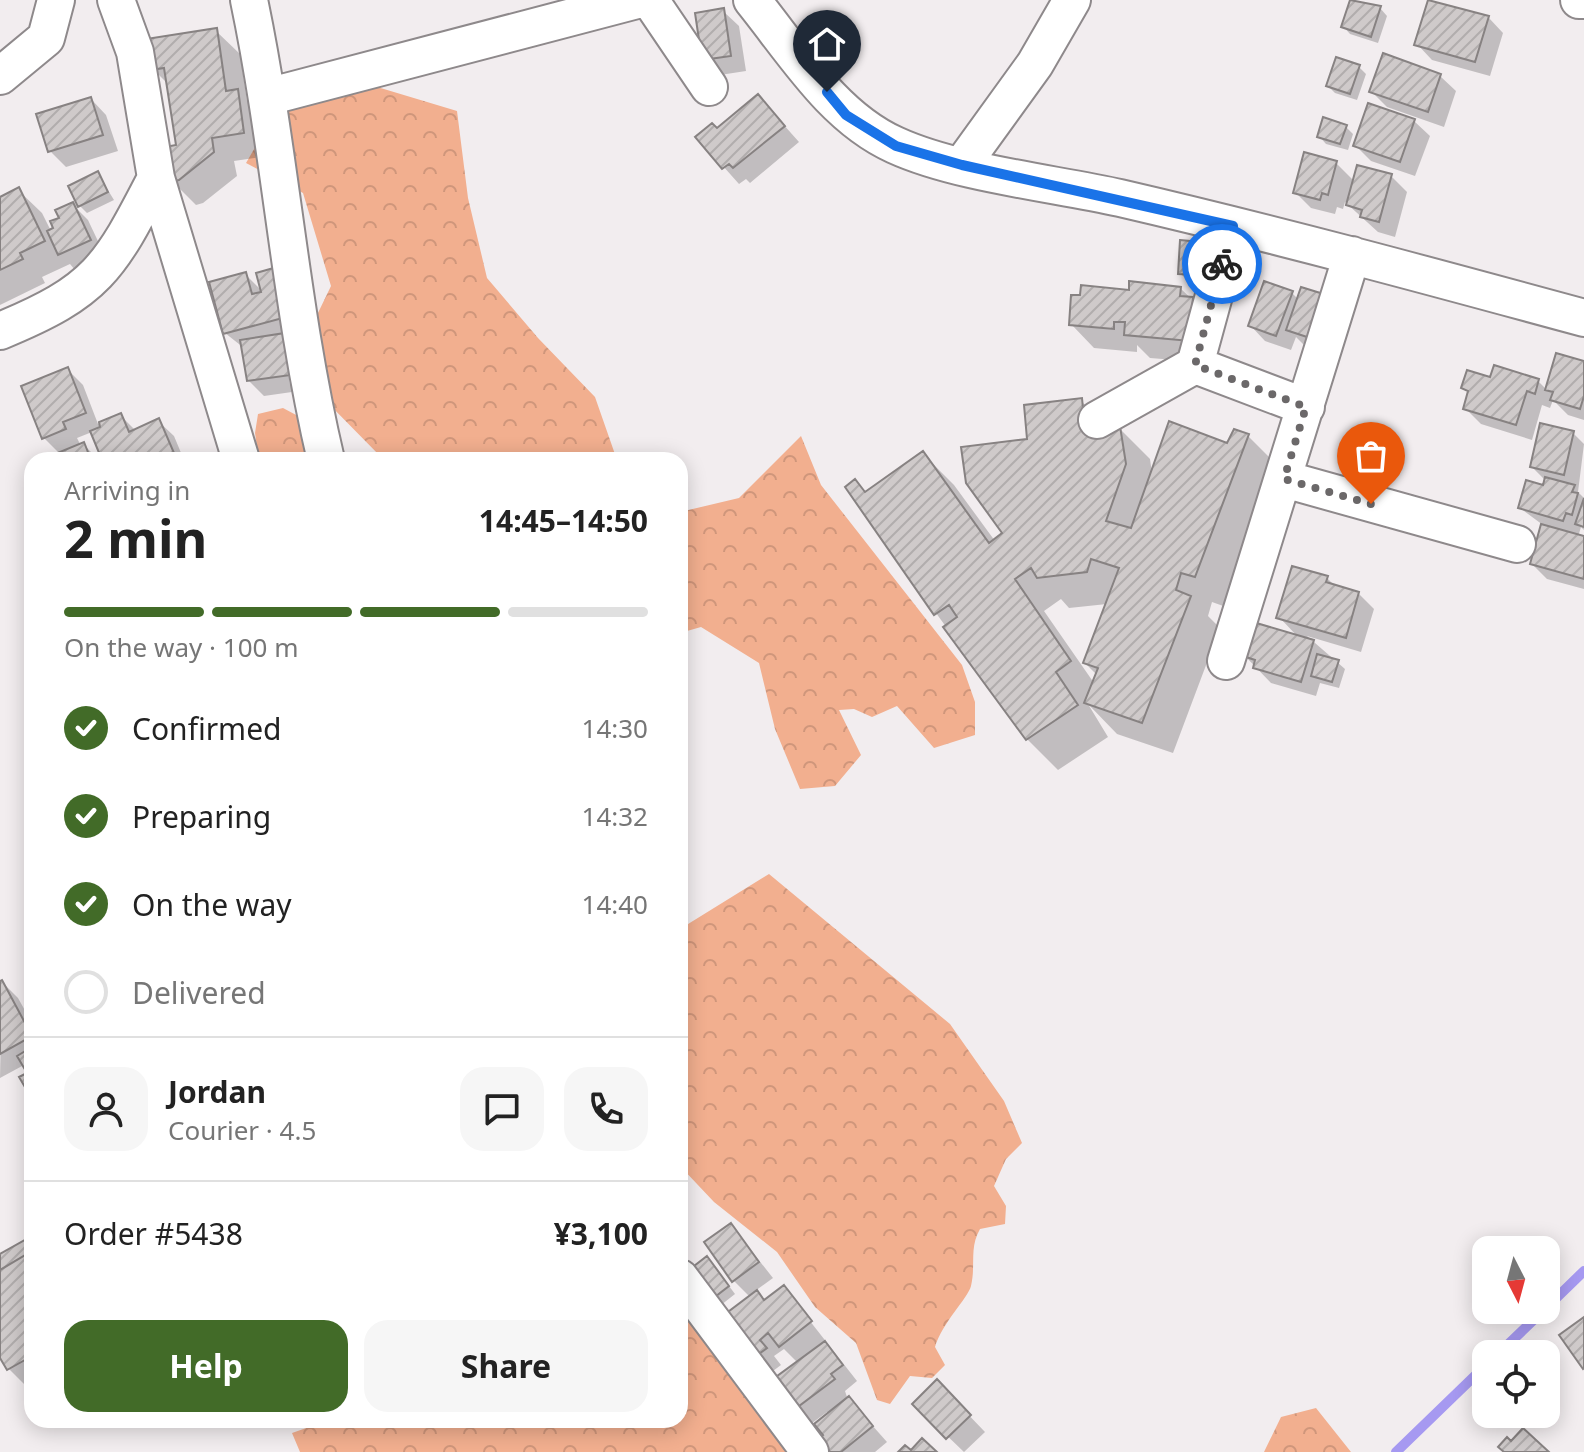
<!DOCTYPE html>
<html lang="en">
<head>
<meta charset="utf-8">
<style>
  :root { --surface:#fff; --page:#f6f6f6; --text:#222; --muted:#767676; --line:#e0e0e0; --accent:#426b28 }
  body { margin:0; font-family:"Noto Sans",sans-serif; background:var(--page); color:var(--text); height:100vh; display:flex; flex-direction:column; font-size:30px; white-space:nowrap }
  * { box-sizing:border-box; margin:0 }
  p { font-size:26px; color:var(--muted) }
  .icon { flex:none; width:44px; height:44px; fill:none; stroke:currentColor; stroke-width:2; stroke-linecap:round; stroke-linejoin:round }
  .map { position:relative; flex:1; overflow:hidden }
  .details { position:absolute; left:24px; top:452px; width:664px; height:976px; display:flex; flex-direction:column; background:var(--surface); border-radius:24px; box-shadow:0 4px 20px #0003 }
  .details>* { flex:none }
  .needle { width:52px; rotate:174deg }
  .buttons { position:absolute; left:1472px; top:1236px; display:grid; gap:16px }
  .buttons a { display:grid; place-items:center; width:88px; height:88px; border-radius:16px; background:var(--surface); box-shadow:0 4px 20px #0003; font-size:40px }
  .pin { position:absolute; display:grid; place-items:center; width:68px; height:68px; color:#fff; margin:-82px -34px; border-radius:50% 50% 50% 0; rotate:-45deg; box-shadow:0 0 8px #0007 }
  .pin .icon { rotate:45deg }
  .courier { position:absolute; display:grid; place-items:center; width:80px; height:80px; margin:-40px; border:6px solid #1a73e8; border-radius:50%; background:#fff; color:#222; box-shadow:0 2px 10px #0007 }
  .overview em { font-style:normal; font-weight:700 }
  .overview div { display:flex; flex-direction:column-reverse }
  .overview { display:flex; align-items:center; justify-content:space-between; height:136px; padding:0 40px }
  h1 { font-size:52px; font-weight:700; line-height:60px }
  .bar { display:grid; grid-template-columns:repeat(4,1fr); gap:12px 8px; align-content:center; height:96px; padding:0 40px }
  .bar i { height:10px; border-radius:6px; background:var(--line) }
  .bar .current { background:var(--accent) }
  .bar p { grid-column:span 4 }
  .line { display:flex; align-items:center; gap:20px; padding:0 40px; border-top:2px solid var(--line) }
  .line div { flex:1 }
  .round { display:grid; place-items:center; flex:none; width:84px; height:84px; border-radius:24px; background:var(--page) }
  ol { padding:0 40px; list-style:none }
  li { display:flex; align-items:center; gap:24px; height:88px }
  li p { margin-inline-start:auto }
  li .icon { padding:8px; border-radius:50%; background:var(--accent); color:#fff; stroke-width:4 }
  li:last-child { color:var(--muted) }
  li i { width:44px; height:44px; border:4px solid var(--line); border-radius:50% }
  .button { display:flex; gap:16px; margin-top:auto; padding:16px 40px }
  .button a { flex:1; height:92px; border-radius:24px; background:var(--accent); color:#fff; font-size:32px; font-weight:700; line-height:92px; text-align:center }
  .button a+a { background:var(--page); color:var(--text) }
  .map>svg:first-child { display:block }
  .forest { fill:url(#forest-crowns) }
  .shadow { fill:#0003; fill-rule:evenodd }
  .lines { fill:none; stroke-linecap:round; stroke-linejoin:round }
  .stream { stroke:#a699f1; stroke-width:10 }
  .building { fill:url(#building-hatch); stroke:#878282; stroke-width:2 }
  .minor-casing { stroke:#8e898b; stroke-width:40 }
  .minor { stroke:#fff; stroke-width:36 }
  .done { stroke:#6b6869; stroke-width:8; stroke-dasharray:0 14.4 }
  .route { stroke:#1a73e8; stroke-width:10 }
</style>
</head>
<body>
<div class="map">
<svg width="1584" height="1452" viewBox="0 0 1584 1452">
  <defs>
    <pattern id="forest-crowns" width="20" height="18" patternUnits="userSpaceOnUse" patternTransform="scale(2)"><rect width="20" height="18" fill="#f2af8f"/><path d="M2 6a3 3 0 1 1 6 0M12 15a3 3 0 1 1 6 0" fill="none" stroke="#cf967b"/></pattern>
    <pattern id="building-hatch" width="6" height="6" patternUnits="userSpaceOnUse" patternTransform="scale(2)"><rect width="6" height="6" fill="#cfcaca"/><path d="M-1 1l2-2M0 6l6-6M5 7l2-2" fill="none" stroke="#b1adad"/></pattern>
  </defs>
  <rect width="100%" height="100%" fill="#f2edef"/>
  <!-- forest -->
  <path class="forest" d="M344,77L457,111L468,198L487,278L538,338L595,397L617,460L381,457L324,399L303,344L331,286L303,193L246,163L283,99Z
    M283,408L298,416L317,460H259L255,433L258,414Z
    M801,436L821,485L962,665L975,702V735L934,748L897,706L872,717L854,709L839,710L861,755L835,786L800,789L775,729L759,663L701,627L680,633V512L739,498Z
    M769,874L950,1024L1004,1101L1022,1143L1006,1159L994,1186L1006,1206L1005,1224L980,1229C969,1248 976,1265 971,1286C968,1298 942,1323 935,1347L945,1365L932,1378L910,1376L890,1404L877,1400L856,1343L815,1307L777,1252L714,1202L680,1166V929Z
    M680,1303L788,1452H300L292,1433L329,1420H680Z
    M1316,1408L1351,1452H1264L1281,1417Z"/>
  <!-- shadow -->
  <path class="shadow" d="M1352,0L1380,8L1387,16L1378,43L1350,34L1343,26Z
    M723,11L739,26L746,71L720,75L704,59Z
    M1488,17L1503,33L1490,76L1432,60L1417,44Z
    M216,31L240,54L247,101L261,115L267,156L234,161L237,176L203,203L196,205L172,181L178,147L168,84L153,69Z
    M1359,67L1366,74L1357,100L1335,93L1328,86Z
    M1440,76L1456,91L1444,127L1387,107L1372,92Z
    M758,96L799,142L750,183L746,179L739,184L698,138L717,130Z
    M91,99L106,115L118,151L66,167L50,151Z
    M1414,121L1430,136L1415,176L1371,161L1355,145Z
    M1346,127L1353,134L1348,150L1326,144L1319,136Z
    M1336,163L1354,181L1391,176L1407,192L1395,237L1378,232L1345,202L1343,209L1337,207L1335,214L1311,208L1295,192Z
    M98,174L114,200L87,213L80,206Z
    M18,190L42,213L51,231L72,204L88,220L105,256L75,270L70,264L42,277L45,283L0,305V199Z
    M1199,244L1207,251L1204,282L1187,280L1180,273Z
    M276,270L306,390L264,396L248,380L244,348L225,333L245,274L263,292ZM285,350L294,384L290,385Z
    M1180,288L1216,322L1212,363L1150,358L1137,345V352L1094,348L1071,324L1131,292Z
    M1292,293L1299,300L1332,354L1304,345L1296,337L1291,350L1265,341L1250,325Z
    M1584,363V420L1568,415L1553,400L1550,408L1542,405L1532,440L1481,424L1465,408L1470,394L1464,388L1491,380L1538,381L1547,390Z
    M67,369L83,385L98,424L120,415L136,431L158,421L174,436L184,460H104L92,432L77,438L81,446L84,445L99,460H54L60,454L44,438Z
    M1081,401L1109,429L1119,428L1150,459L1152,473L1247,435L1278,466L1226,607L1212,602L1208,616L1220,628L1173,753L1117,734L1088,704L1108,737L1058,770L1027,739L936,613L855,482L866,493L923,454L954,485L995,541L1005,534L1030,440ZM1061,599L1069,608L1107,604L1085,663L1098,676L1094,683L1044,611Z
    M1573,433L1584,444L1578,492L1584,498V530L1581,527L1578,537L1584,538V589L1547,579L1532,564L1543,525L1520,508L1545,487L1546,481L1532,467Z
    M1327,578L1336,587L1358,593L1374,609L1361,652L1307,636L1345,669L1339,688L1320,683L1316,696L1271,683L1245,656L1299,638L1279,617Z
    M2,982L18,998L32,1023V1095L29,1074L24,1065L0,1078Z
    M731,1225L773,1278L755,1291L766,1302L784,1288L857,1381L845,1391L847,1397L887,1442L875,1452H833L826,1435L827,1412L808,1426L792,1410L798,1363L784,1349L774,1356L781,1365L769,1374L754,1358L750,1297L733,1280Z
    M32,1238V1392L9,1369L0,1354V1257Z
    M714,1266L735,1294L716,1309Z
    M937,1382L985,1432L964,1452L914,1404Z"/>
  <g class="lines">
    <!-- stream -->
    <path class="stream" d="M1546,1308L1584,1271
      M1498,1354L1544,1310
      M1396,1452L1486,1365"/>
  </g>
  <!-- building -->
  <path class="building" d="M1350,0L1381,6L1371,37L1341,27Z
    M1428,0L1489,16L1475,62L1414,45Z
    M724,8L731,56L702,60L695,13Z
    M217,28L226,91L238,89L244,133L212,138L214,152L179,180L170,182L165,147L176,145L164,68L151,70L146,39Z
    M1383,53L1441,74L1428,112L1369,92Z
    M1336,57L1360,65L1350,94L1326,86Z
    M758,94L785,126L733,168L729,164L722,169L695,137L712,123L717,128Z
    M91,97L103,135L48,152L36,114Z
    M1368,103L1415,119L1400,162L1353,146Z
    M1323,117L1347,125L1340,144L1317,137Z
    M1304,152L1337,161L1328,195L1322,193L1320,200L1293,193Z
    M1357,165L1392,174L1379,222L1360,217L1362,210L1346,205Z
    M98,171L108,192L78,207L68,186Z
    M19,187L45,241L20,253L23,259L0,270V197Z
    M73,202L91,240L58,255L47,231L53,228L50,221L59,218L55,210Z
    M1180,240L1200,242L1198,275L1178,274Z
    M277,267L290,316L223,334L209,282L246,272L252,294L261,292L256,273Z
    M1129,281L1181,287L1180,296L1193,297L1190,341L1124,335L1125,322H1114V329L1069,325L1071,295H1080L1081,285L1129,290Z
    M1264,281L1293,291L1276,336L1248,326Z
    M1301,287L1330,296L1316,340L1286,330Z
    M285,333L291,375L247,381L240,340Z
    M1556,353L1584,361V396L1580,409L1550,400L1553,392L1545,390Z
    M1494,365L1539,379L1535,394L1527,391L1516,425L1463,409L1468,391L1461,388L1467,370L1490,377Z
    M68,367L86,413L63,422L66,429L42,439L21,386Z
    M1082,398L1085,430L1120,426L1126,464L1106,521L1131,528L1169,421L1227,443L1234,429L1249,434L1195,577L1181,573L1176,590L1191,596L1142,723L1084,703L1098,668L1083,663L1119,568L1091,559L1087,572L1037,578L1031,568L1015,579L1071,661L1056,672L1078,705L1026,740L943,627L957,617L949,605L934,615L845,487L855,479L865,492L923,451L989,543L1002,533L966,483L961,447L1027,439L1024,405Z
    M121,413L129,432L159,418L177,460H102L90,431L100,427L99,422Z
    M1540,423L1574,431L1564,475L1530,467Z
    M84,442L91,460H51L50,456Z
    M1545,477L1575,485L1572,492L1578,493L1572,515L1566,513L1563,521L1518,508L1526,480L1543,485Z
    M1584,498V527L1575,524Z
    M1541,524L1584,536V579L1530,564Z
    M1292,566L1328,576L1326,582L1359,592L1346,638L1276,618Z
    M1253,622L1314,640L1301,682L1253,668L1255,660L1243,656Z
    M1317,654L1339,660L1332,682L1311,676Z
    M2,980L32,1036L0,1054V981Z
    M32,1047V1099L19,1077L27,1073L17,1056Z
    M731,1223L759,1262L732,1282L704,1242Z
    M32,1236V1251L0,1270V1254Z
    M32,1251V1356L7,1370L0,1358V1270Z
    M707,1256L729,1286L707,1303L685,1273Z
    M784,1285L812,1321L779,1347L768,1333L760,1340L767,1348L752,1359L720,1318L757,1290L764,1300Z
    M1584,1317V1368L1583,1369L1559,1335Z
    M825,1341L843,1365L831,1374L835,1379L791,1412L769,1382Z
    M937,1379L971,1415L946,1439L912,1404Z
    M849,1396L873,1426L841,1452H830L819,1438L823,1435L814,1424Z
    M1523,1428L1549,1452H1504L1498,1447L1507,1437L1511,1441Z
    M922,1438L937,1452H898L905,1445L911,1450Z"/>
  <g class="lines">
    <!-- minor casing -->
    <g class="minor-casing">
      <path id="minor" d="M116,0L135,52L156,178L241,460
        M249,0C281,153 290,308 326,460
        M650,0L709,87
        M752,0C794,52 833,117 895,145C956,173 1052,183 1120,198C1275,234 1430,276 1584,318
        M1579,0H1584
        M0,76L46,38L56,0
        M267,97L637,0
        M962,165L1035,64L1072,0
        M0,331C97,291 109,269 156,178
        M1195,365L1306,407
        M1097,420L1195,365L1233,226
        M1284,479L1517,544
        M1226,661L1352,255
        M680,1278L810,1452"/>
    </g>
    <!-- minor -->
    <use href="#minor" class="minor"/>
  </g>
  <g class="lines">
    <!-- done -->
    <path class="done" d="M1222,264L1195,365L1306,407L1284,479L1371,504"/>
    <!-- route -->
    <path class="route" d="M827,92L846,115L896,146L962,165L1233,226L1222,264"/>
  </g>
</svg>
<div class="buttons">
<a><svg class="needle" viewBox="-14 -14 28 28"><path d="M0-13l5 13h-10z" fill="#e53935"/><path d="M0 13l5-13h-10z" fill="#767676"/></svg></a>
<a><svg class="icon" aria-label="locate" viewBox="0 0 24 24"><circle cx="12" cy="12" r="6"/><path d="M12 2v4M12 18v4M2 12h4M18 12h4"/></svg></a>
</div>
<div class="pin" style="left:1371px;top:504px;background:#ea580c"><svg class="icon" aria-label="bag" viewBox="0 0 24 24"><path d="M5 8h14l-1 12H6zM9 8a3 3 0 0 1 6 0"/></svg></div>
<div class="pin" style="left:827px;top:92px;background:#1f2937"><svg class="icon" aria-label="home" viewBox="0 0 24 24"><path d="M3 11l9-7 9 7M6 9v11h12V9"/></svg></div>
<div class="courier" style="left:1222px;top:264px"><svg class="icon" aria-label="bike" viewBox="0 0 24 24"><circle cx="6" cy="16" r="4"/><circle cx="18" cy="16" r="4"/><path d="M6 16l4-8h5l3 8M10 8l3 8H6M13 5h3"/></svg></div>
<section class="details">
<div class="overview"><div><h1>2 min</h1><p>Arriving in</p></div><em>14:45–14:50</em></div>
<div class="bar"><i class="current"></i><i class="current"></i><i class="current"></i><i></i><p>On the way · 100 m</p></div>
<ol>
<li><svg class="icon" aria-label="check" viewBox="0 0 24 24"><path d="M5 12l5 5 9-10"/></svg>Confirmed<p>14:30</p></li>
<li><svg class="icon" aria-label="check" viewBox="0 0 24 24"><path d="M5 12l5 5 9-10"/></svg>Preparing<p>14:32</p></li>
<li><svg class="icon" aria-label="check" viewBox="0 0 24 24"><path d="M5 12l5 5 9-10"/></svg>On the way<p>14:40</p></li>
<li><i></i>Delivered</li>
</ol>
<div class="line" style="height:144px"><a class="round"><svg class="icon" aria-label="person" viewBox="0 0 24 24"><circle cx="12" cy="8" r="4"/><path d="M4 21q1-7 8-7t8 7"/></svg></a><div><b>Jordan</b><p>Courier · 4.5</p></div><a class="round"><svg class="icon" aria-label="chat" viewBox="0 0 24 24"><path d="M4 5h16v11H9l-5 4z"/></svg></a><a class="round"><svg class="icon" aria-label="phone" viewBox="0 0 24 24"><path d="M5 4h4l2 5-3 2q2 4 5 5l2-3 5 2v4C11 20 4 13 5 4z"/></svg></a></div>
<div class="line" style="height:104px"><div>Order #5438</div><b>¥3,100</b></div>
<div class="button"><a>Help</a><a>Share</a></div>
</section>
</div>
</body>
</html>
